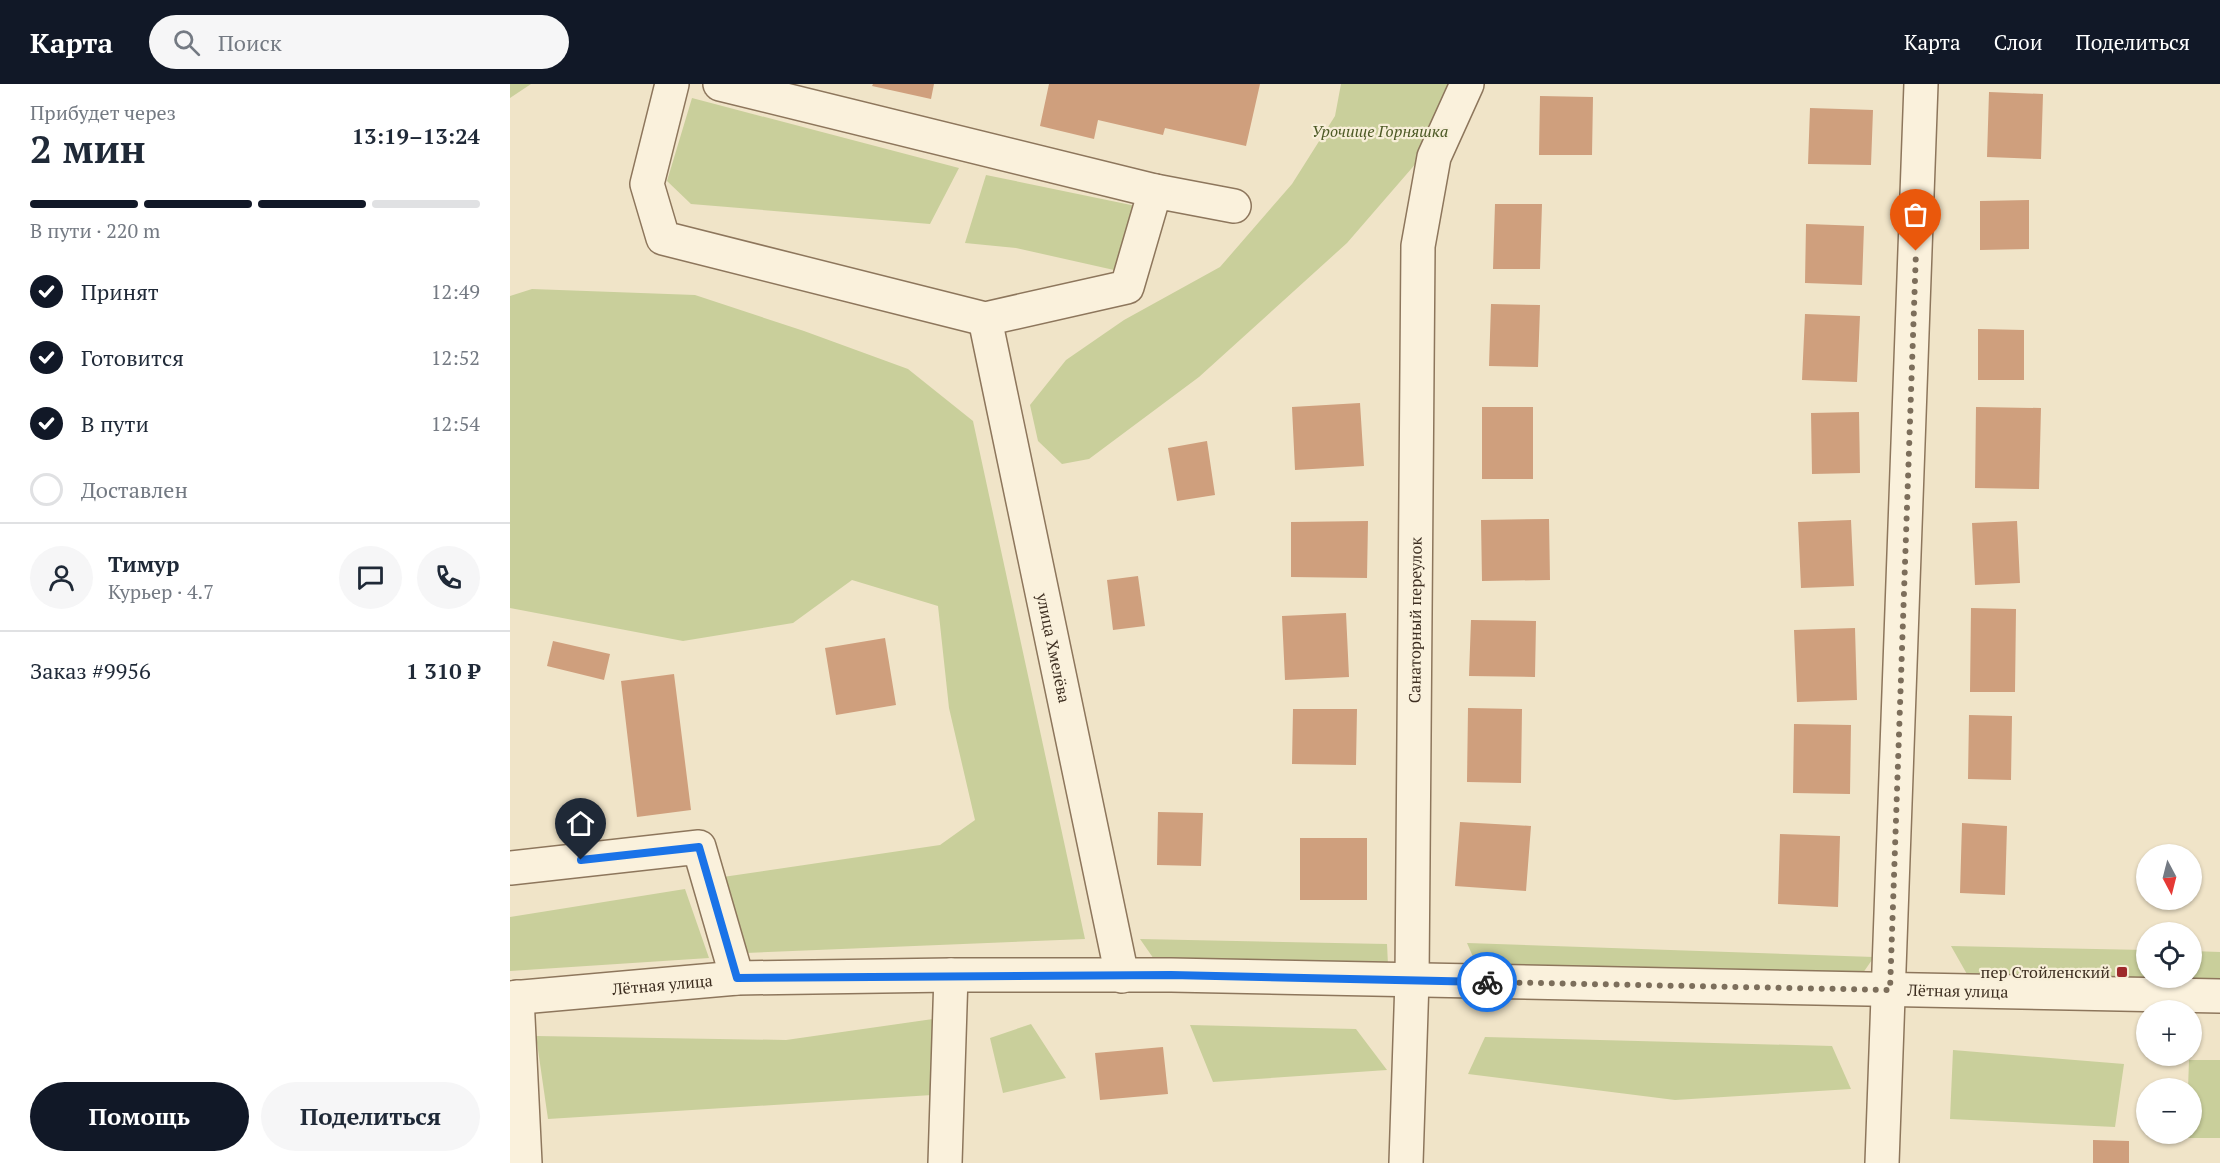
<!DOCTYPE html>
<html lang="ru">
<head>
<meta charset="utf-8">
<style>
  :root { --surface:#fff; --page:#f6f6f7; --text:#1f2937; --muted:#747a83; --line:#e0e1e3; --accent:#111827 }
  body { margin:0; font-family:"PT Serif",serif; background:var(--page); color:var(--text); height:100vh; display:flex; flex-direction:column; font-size:22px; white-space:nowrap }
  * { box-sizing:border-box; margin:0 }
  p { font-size:20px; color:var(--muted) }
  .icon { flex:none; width:33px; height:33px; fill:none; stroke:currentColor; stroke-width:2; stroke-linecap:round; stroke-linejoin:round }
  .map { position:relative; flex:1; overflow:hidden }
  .drawer { display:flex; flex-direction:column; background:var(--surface); width:510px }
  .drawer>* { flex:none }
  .needle { width:39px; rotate:173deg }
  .controls { position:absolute; left:1626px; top:760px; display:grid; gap:12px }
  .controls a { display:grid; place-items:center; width:66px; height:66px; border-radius:50%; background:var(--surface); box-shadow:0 2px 4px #0004; font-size:30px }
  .pin { position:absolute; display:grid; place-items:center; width:51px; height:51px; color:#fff; margin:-62px -26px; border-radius:50% 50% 50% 0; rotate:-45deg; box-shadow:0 0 6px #0007 }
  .pin .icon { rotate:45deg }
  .courier { position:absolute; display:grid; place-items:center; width:60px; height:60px; margin:-30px; border:4px solid #1a73e8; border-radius:50%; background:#fff; color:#222; box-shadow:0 2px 8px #0007 }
  .headline em { font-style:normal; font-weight:600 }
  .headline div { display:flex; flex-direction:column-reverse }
  .headline { display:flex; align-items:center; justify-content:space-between; height:102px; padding:0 30px }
  h1 { font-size:39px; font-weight:600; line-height:45px }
  .bar { display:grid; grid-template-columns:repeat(4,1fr); gap:9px 6px; align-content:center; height:72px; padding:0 30px }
  .bar i { height:8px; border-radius:4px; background:var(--line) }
  .bar .active { background:var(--accent) }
  .bar p { grid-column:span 4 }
  .line { display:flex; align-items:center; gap:15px; padding:0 30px; border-top:2px solid var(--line) }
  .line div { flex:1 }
  .round { display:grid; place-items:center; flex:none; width:63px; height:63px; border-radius:32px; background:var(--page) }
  ol { padding:0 30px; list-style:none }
  li { display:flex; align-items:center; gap:18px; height:66px }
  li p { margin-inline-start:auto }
  li .icon { padding:6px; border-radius:50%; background:var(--accent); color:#fff; stroke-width:4 }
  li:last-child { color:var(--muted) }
  li i { width:33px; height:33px; border:3px solid var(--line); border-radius:50% }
  .action { display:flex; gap:12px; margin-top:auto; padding:12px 30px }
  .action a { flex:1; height:69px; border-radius:36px; background:var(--accent); color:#fff; font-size:24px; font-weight:600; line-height:69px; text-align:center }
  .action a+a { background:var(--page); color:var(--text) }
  header { display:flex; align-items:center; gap:36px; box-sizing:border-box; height:84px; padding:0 30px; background:var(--accent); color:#fff }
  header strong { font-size:28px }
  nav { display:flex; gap:33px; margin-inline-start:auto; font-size:21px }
  .search { width:420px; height:54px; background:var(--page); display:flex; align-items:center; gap:15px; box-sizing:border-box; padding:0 21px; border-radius:33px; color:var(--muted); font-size:22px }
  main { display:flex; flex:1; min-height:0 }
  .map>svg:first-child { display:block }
  .green { fill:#c9cf9b }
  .building { fill:#cf9f7d }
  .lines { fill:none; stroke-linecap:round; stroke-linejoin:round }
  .minor-casing { stroke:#8d765c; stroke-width:36 }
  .minor { stroke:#faf1dc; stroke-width:33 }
  .done { stroke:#7c6e5b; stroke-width:6; stroke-dasharray:0 10.8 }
  .route { stroke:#1a73e8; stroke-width:8 }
  .poi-dot { fill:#9e2a2b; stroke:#f7eed8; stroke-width:2 }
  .labels { text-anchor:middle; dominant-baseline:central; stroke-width:4.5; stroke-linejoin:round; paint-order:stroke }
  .park-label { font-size:16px; font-style:italic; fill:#4d5a26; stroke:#f7eed8 }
  .street-label { font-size:16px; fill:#3d2e20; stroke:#f7eed8 }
  .poi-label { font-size:16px; fill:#3d2e20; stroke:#f7eed8; text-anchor:end }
</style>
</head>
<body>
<header>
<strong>Карта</strong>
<div class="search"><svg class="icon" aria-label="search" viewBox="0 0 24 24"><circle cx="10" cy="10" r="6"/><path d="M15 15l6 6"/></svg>Поиск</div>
<nav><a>Карта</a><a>Слои</a><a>Поделиться</a></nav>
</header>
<main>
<section class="drawer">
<div class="headline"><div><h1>2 мин</h1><p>Прибудет через</p></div><em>13:19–13:24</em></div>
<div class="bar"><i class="active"></i><i class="active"></i><i class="active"></i><i></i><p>В пути · 220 m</p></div>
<ol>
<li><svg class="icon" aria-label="check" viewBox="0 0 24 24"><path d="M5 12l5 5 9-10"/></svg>Принят<p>12:49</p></li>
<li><svg class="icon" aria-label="check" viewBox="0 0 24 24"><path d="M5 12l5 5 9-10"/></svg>Готовится<p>12:52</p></li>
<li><svg class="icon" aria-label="check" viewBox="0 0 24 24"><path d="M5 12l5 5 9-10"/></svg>В пути<p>12:54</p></li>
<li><i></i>Доставлен</li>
</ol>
<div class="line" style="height:108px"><a class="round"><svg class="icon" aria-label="person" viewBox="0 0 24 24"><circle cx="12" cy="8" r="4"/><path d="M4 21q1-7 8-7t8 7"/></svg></a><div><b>Тимур</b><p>Курьер · 4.7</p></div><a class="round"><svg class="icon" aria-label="chat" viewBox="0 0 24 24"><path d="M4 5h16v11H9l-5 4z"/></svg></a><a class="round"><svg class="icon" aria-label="phone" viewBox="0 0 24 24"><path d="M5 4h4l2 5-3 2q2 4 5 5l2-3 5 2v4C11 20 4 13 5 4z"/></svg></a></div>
<div class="line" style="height:78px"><div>Заказ #9956</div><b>1 310 ₽</b></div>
<div class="action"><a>Помощь</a><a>Поделиться</a></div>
</section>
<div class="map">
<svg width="1710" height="1079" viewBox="0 0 1710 1079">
  <rect width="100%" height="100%" fill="#f0e4c8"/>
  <!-- green -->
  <path class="green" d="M0,0H21L0,14Z
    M831,0H942L921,62L837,159L689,293L579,375L552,380L528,357L520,321L556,276L614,236L710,183L782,100L825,32Z
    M182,14L449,84L420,140L181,120L157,97Z
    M476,91L626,122L604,186L506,164L455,159Z
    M22,205L185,211L294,247L398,285L463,337L575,855L235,869L213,793L430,761L465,736L439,624L428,522L342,496L283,539L173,557L0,524V212Z
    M175,805L199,874L0,887V833Z
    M630,855L877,860L878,881L646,878Z
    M957,859L1364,873L1346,899L967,882Z
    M1441,862L1636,866V894H1682V867L1710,868V901L1462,899Z
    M423,935L422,1011L38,1035L26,952L276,956Z
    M521,940L556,994L493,1009L480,954Z
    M680,941L846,945L877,986L703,998Z
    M975,953L1322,962L1341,1005L1165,1016L958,990Z
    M1443,966L1614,980L1605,1043L1440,1035Z
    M1679,976H1710V1054H1677V1050H1682V1005H1678Z"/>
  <!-- building -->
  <path class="building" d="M363,0H424L421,15L362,2Z
    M539,0H750L736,62L655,44L653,51L588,36L584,55L530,42Z
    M1479,8L1533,10L1531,75L1477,73Z
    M1030,12L1083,13L1082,71H1029Z
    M1300,24L1363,26L1361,81L1298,80Z
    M1519,116V165L1470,166V117Z
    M985,120H1032L1030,185H983Z
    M1296,140L1354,142L1352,201L1295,199Z
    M981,220L1030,221L1028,283L979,282Z
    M1295,230L1350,232L1347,298L1292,296Z
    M1468,245L1514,246V296H1468Z
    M850,319L854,382L785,386L782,323Z
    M972,323H1023V395H972Z
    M1466,323L1531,324L1529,405L1465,404Z
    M1349,328L1350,389L1302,390L1301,329Z
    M697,357L705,411L667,417L658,364Z
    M1039,435L1040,496L972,497L971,436Z
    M1341,436L1344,502L1291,504L1288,438Z
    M858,437L857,494L781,493V438Z
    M1507,437L1510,499L1465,501L1462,439Z
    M628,492L635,542L603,546L597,496Z
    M1461,524L1506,525L1505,608H1460Z
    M836,529L839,593L775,596L772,532Z
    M961,536L1026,537L1025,593L959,592Z
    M1345,544L1347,616L1287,618L1284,546Z
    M375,554L386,621L326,631L315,564Z
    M43,557L100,570L94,596L37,582Z
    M164,590L181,726L127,733L111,597Z
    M958,624L1012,625L1011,699L957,698Z
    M783,625H847L846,681L782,680Z
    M1459,631L1502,632L1501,696L1458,695Z
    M1284,640L1341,641L1340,710L1283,709Z
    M648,728L693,729L691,782L647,781Z
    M950,738L1021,742L1016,807L945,802Z
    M1452,739L1497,742L1495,811L1450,809Z
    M1270,750L1330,752L1328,823L1268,820Z
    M790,754H857V816H790Z
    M653,963L658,1010L590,1016L585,969Z
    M1583,1056L1619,1057V1079H1583Z"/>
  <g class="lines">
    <!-- minor casing -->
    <g class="minor-casing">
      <g id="minor">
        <path d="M162,0L137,100L153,154L475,235L617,203L645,107L724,122"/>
        <path d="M210,0L645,107"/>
        <path id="s1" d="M475,235L612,892"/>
        <path d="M0,784L189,763L227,894"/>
        <path d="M7,913L15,1079"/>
        <path id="s2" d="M0,914L227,894L441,891H661L1710,912"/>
        <path d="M435,1079L441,891"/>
        <path id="s3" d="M896,1079L902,896L908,162L924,73L957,0"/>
        <path d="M1372,1079L1411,0"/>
      </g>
    </g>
    <!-- minor -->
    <use href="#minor" class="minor"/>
  </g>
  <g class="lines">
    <!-- done -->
    <path class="done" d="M977,898L1380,906L1406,167"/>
    <!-- route -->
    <path class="route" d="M71,776L189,763L227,894L661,891L977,898"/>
  </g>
  <!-- markers -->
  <rect class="poi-dot" x="1606" y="882" width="12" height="12" rx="3"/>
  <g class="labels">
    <!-- park labels -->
    <g class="park-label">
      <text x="870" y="47">Урочище Горняшка</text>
    </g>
    <!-- street labels -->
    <g class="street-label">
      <text stroke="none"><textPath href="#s3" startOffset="543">Санаторный переулок</textPath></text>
      <text stroke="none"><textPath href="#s1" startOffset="336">улица Хмелёва</textPath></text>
      <text stroke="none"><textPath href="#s2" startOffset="153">Лётная улица</textPath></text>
      <text stroke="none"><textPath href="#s2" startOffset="1449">Лётная улица</textPath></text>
    </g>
    <!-- poi labels -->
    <g class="poi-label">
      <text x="1600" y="888">пер Стойленский</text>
    </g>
  </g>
</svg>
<div class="controls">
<a><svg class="needle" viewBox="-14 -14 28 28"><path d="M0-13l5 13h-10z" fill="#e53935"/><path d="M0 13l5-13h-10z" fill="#747a83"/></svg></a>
<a><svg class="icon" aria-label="locate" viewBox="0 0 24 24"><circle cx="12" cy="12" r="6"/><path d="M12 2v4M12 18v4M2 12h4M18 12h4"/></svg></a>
<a>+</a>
<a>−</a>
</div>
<div class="pin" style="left:1406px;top:167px;background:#ea580c"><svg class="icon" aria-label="bag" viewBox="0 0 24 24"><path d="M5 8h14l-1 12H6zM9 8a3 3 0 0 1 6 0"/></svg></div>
<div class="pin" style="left:71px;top:776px;background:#1f2937"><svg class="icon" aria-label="home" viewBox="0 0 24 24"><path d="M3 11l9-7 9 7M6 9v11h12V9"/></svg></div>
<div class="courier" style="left:977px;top:898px"><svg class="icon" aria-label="bike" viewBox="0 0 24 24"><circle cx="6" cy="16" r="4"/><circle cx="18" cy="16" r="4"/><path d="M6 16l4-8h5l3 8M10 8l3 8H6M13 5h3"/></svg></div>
</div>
</main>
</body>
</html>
